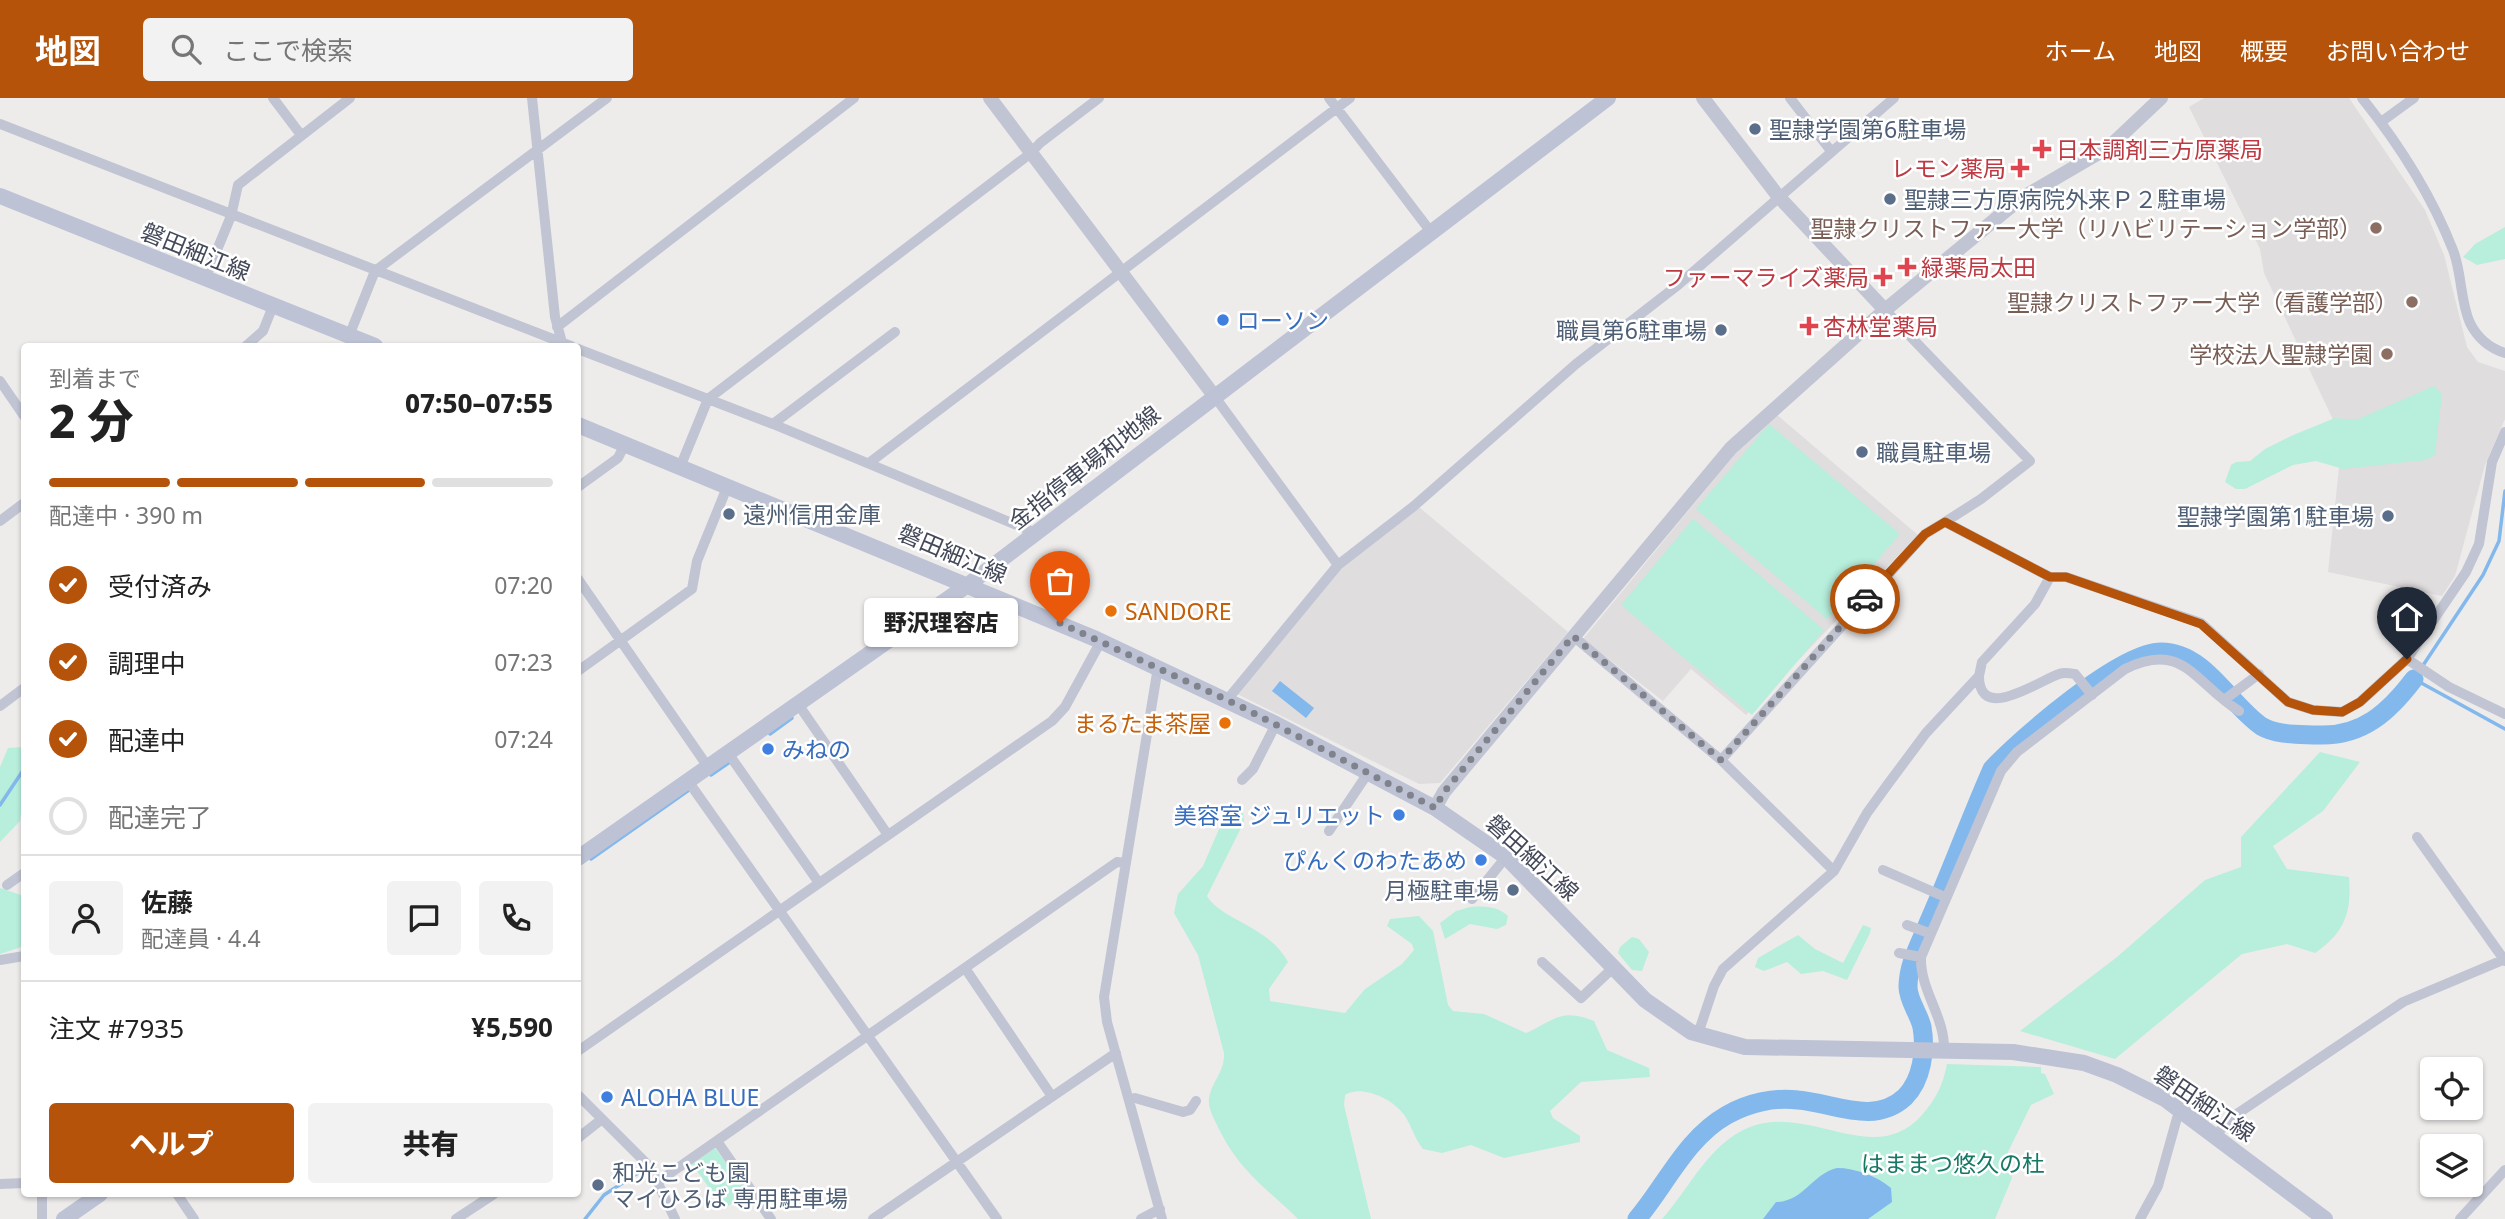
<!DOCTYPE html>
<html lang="ja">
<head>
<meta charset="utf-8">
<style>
  :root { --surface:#fff; --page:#f2f2f2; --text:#222; --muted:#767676; --line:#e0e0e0; --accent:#b45309 }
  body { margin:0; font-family:"Noto Sans","Noto Sans JP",sans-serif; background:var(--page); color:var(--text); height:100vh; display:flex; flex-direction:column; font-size:26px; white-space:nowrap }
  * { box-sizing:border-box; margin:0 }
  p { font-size:23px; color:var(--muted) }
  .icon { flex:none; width:38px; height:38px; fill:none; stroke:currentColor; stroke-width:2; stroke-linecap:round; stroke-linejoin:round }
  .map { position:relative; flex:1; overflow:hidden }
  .sheet { position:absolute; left:21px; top:245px; width:560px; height:854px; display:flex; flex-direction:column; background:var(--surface); border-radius:7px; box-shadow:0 2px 5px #0004 }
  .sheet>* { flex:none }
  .controls { position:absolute; left:2420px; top:959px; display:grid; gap:14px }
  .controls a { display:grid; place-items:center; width:63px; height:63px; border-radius:7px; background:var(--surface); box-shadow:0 2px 5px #0004; font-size:35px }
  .pin { position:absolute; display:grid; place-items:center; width:60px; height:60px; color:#fff; margin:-72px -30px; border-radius:50% 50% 50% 0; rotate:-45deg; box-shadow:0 0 7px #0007 }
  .pin .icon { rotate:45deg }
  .courier { position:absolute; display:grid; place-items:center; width:70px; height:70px; margin:-35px; border:5px solid #b45309; border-radius:50%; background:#fff; color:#222; box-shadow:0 2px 9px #0007 }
  .bubble { position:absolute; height:49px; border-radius:7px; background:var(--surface); box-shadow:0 2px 5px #0004; font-size:23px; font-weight:800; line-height:49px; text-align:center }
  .headline em { font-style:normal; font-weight:800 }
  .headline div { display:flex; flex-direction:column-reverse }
  .headline { display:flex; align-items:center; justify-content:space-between; height:119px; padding:0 28px }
  h1 { font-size:46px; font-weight:800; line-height:52px }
  .bar { display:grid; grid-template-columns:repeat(4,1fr); gap:10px 7px; align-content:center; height:84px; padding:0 28px }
  .bar i { height:9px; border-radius:5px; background:var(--line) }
  .bar .active { background:var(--accent) }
  .bar p { grid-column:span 4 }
  .line { display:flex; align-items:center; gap:18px; padding:0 28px; border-top:2px solid var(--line) }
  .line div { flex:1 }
  .round { display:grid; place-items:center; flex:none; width:74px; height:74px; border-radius:7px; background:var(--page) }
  ol { padding:0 28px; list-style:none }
  li { display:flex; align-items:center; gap:21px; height:77px }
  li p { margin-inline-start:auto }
  li .icon { padding:7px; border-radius:50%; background:var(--accent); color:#fff; stroke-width:4 }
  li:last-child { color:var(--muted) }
  li i { width:38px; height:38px; border:4px solid var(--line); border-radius:50% }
  .button { display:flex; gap:14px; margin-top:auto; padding:14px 28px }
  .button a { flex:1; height:80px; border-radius:7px; background:var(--accent); color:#fff; font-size:28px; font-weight:800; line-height:80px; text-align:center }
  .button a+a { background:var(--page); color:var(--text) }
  header { display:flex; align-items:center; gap:42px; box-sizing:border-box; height:98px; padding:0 35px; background:var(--accent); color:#fff }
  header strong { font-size:33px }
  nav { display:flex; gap:38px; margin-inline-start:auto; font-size:24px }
  .search { width:490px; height:63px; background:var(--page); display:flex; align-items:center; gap:18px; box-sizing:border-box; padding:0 24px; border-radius:7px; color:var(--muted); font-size:26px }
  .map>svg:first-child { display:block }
  .education { fill:#dfdddd }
  .green { fill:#b7eedc }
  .water { fill:#83b8ec }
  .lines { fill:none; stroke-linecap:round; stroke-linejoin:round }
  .stream { stroke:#83b8ec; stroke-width:3.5 }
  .river { stroke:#83b8ec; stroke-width:19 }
  .minor { stroke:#c1c5d3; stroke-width:10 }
  .tertiary { stroke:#c1c5d3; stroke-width:14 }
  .secondary { stroke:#bdc2d5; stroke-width:16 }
  .done { stroke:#80828c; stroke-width:7; stroke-dasharray:0 12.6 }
  .route { stroke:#b45309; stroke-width:9 }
  .service-dot { fill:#5c6f8a; stroke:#fff; stroke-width:2.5 }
  .health-dot { fill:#e0444e; stroke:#fff; stroke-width:2.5 }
  .education-dot { fill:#8d6e63; stroke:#fff; stroke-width:2.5 }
  .shop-dot { fill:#3f7fe0; stroke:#fff; stroke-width:2.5 }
  .food-dot { fill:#e8710a; stroke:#fff; stroke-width:2.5 }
  .labels { text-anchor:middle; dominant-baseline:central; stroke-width:5; stroke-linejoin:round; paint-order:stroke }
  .service-label { font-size:23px; fill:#4e5e75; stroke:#fff; text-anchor:start }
  .health-label { font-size:23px; fill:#be3a42; stroke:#fff; text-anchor:start }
  .education-label { font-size:23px; fill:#785e54; stroke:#fff; text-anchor:end }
  .street-label { font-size:23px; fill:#444959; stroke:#fff }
  .shop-label { font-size:23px; fill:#366cbe; stroke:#fff; text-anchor:start }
  .food-label { font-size:23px; fill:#c56008; stroke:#fff; text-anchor:start }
  .park-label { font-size:23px; fill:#157964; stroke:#fff }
</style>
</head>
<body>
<header>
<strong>地図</strong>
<div class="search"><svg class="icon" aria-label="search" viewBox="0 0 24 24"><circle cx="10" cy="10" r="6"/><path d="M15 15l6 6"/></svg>ここで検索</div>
<nav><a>ホーム</a><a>地図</a><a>概要</a><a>お問い合わせ</a></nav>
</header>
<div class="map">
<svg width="2505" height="1121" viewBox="0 0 2505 1121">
  <rect width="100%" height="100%" fill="#eeeceb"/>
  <!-- education -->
  <path class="education" d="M2204,0H2349L2425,112L2444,157L2467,249L2478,264L2505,273V321L2485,367L2455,478L2442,498L2328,474L2342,341L2264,175L2260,151L2189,9Z
    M1776,316L1918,437L1746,617L1691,571L1663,603L1583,541L1740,350Z
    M1419,409L1568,534L1440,685L1419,686L1235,595L1341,469Z"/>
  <!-- green -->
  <path class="green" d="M2505,129V161L2477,167L2463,159L2475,146Z
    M2434,288L2442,296L2435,357L2426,362L2343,371L2316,363L2293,367L2245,391H2236L2225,384L2231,367L2236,364L2250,363L2265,351L2291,338L2335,320L2356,322Z
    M1769,326L1900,436L1827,521L1696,411Z
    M1693,421L1824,532L1752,617L1621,507Z
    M24,649V686L20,723L0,744V669L8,650Z
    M2320,654L2360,664L2323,713L2273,748L2287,771L2349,779C2352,815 2344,835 2315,855L2287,846L2242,856L2115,961L2020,933L2117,859L2205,782L2241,769V739Z
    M1238,711L1243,714L1244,724L1207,798C1221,822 1269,828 1288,864L1269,891L1270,903L1345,915L1365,891L1402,866L1414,852L1412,846L1387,828L1390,821L1419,818L1433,833L1448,907L1453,913L1484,916L1526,935C1554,923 1560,909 1594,923L1607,952L1649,970L1650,979L1581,984L1550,1013L1553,1020L1580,1038V1044L1504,1060L1471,1047L1442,1055L1423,1051C1413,1039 1411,1023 1400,1012C1388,999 1360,987 1345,997L1344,1007L1371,1121H1298C1264,1088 1238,1072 1217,1027C1213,1019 1208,1009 1209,1001C1211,984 1225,974 1224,955L1198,857L1174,815L1178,796L1203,768L1226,715Z
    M0,790L24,798V848L0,856Z
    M1470,809C1484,808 1497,808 1508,818L1506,827L1497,831L1470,826L1445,841L1440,825L1456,813Z
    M1863,827L1871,830L1870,835L1847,882L1823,873L1801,876L1787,864L1764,873L1755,869L1758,860L1798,837L1815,851L1843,865Z
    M1632,839L1639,841L1649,854L1642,873L1632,872L1618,855L1620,849Z
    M1947,966L2041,969V975L2045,976L2054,996L2031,1007L2008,1054L2012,1080L1995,1121H1662C1690,1090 1709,1045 1750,1029C1811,1006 1874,1071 1922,1017C1936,1001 1943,987 1947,966Z
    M715,1050L748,1094L724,1111L692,1066Z"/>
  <!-- water -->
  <path class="water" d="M1280,583L1314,610L1306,620L1272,593Z
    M1837,1070C1855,1070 1877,1078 1891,1090L1892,1104L1868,1121H1763L1776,1104C1803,1104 1812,1076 1837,1070Z"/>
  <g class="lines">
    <!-- stream -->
    <path class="stream" d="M2505,393L2499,443L2483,477L2414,581L2505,631
      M770,636L792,620
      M711,677L730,664
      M0,707L24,671
      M591,761L689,692
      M585,1121L604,1097L644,1071"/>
    <!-- river -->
    <path class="river" d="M1637,1121C1666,1087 1686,1040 1727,1017C1748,1005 1774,999 1798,1002C1834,1005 1874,1028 1905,999C1922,982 1926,952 1922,929C1919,916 1908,902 1908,889C1908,865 1921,844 1929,823C1951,773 1970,721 1992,671C2021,640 2120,554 2161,554C2205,554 2229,606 2261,628C2278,638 2300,636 2318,637C2362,639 2389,614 2414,581"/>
    <!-- minor -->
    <path class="minor" d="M273,0L301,37
      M532,0L555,219L563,248
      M1329,0L1431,134
      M1790,0L1831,53
      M2362,0C2399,46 2431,96 2453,152C2462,175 2460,203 2470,225C2478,241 2489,250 2505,255
      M2381,24L2414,0
      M0,26L571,248
      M205,181L231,118L238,87L350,0
      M1885,212L2030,363L1981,401L1945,424L2050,479H2066L2201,525L2288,604L2313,612L2342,614L2360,604L2407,561L2466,474L2479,446L2492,364L2505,334
      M557,229L854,0
      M349,238L375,173L607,0
      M246,248L263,233L273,208
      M578,251L773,326L1036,435
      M0,283L24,318
      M1215,299L1338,467
      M773,326L895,234
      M869,365L1350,0
      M681,367L708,301L1031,55L1040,45L1099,0
      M578,389L618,360L625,346
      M0,423L24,405
      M578,481L708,669
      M1573,538L1721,662L1925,436L1945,424
      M2407,561L2449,589L2505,616
      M1158,569L1104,899L1107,924L1162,1121
      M578,573L692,491L697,463L728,387
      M1979,578C1979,626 2040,582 2059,576C2064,574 2069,575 2075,576L2092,597
      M1227,602L1338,467L1414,408L1576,266L1678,187L1894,0
      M2224,602L2259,576
      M798,606L888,737
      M0,608L24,590
      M728,655L819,785
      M1721,662L1834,773
      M1242,682L1253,671L1276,626
      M688,683L997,1121
      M1329,733L1368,675
      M2417,739L2505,863
      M1883,772L1945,799
      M7,787L24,775
      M1472,801L1506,759
      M1907,827L1929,835
      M1899,855L1921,859
      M0,862L24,858
      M1542,864L1581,900L1614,869
      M965,870L1051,997
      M1698,936L1714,888L1723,871L1834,773L1867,715L1888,686L1926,635L1979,578L1982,564L2035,506L2050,479
      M1944,952C1945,918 1920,893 1921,859L2001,673L2017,654L2125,571C2184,542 2194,585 2239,613
      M578,953L1052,623L1065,609L1101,543
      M578,997L650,1069L675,1121
      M1129,1002L1135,1000L1183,1014L1190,1012L1196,1003
      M2216,1038L2228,1022L2403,904L2505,861
      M578,1040L602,1021
      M717,1043L771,1121
      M659,1083L1117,764L1125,765
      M0,1086L24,1085
      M177,1096L194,1121
      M42,1121V1096
      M456,1121L494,1096
      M873,1121L1116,955
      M1141,1121L1160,1111
      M2140,1121L2158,1088L2177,1020L2182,1012
      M2460,1121L2505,1072"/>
    <!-- tertiary -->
    <path class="tertiary" d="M990,0L1215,299
      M1703,0L1778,98L1885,212
      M1435,710L1444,694L1731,350L1885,212L2020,101L2109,49L2161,0"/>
    <!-- secondary -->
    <path class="secondary" d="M0,98L375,248
      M578,327L1096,541L1276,626L1435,710L1506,759L1645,902L1691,934L1745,949L2013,954L2084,965L2117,977L2165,1001L2325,1121
      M578,760L969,486L1608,0
      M64,1121L100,1096"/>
  </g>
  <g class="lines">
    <!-- done -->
    <path class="done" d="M1060,525L1240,608L1435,710L1444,694L1573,538L1721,662L1865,501"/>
    <!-- route -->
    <path class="route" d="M1865,501L1925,436L1945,424L2050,479H2066L2201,526L2288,604L2313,612L2342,614L2360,604L2407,561"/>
  </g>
  <!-- markers -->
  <g class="service-dot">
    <circle cx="1755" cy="31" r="7"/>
    <circle cx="1890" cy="101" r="7"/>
    <circle cx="1721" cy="232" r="7"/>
    <circle cx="1862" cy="354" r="7"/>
    <circle cx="729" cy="416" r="7"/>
    <circle cx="2388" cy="418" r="7"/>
    <circle cx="1513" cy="792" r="7"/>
    <circle cx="598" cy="1087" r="7"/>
  </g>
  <g class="health-dot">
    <path d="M2038.5 40.5h7v7h7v7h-7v7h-7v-7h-7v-7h7z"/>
    <path d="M2016.5 59.5h7v7h7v7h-7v7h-7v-7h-7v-7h7z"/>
    <path d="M1903.5 158.5h7v7h7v7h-7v7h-7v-7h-7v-7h7z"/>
    <path d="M1879.5 168.5h7v7h7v7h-7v7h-7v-7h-7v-7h7z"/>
    <path d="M1805.5 217.5h7v7h7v7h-7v7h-7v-7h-7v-7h7z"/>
  </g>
  <g class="education-dot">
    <circle cx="2376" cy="130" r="7"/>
    <circle cx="2412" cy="204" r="7"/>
    <circle cx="2387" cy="256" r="7"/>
  </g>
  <g class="shop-dot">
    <circle cx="1223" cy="222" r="7"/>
    <circle cx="768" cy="651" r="7"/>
    <circle cx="1399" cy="717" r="7"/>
    <circle cx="1481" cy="762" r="7"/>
    <circle cx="607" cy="999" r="7"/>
  </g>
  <g class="food-dot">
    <circle cx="1111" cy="513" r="7"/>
    <circle cx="1225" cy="625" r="7"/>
  </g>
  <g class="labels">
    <!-- service labels -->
    <g class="service-label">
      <text x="1769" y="31">聖隷学園第6駐車場</text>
      <text x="1904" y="101">聖隷三方原病院外来Ｐ２駐車場</text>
      <text x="1707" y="232" text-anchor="end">職員第6駐車場</text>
      <text x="1876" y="354">職員駐車場</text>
      <text x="743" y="416">遠州信用金庫</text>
      <text x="2374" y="418" text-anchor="end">聖隷学園第1駐車場</text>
      <text x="1499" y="792" text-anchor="end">月極駐車場</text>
      <text x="612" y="1074">和光こども園<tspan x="612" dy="26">マイひろば 専用駐車場</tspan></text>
    </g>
    <!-- health labels -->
    <g class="health-label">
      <text x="2056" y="51">日本調剤三方原薬局</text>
      <text x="2006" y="70" text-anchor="end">レモン薬局</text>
      <text x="1921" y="169">緑薬局太田</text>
      <text x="1869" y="179" text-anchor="end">ファーマライズ薬局</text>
      <text x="1823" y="228">杏林堂薬局</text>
    </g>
    <!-- education labels -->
    <g class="education-label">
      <text x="2362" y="130">聖隷クリストファー大学（リハビリテーション学部）</text>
      <text x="2398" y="204">聖隷クリストファー大学（看護学部）</text>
      <text x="2373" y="256">学校法人聖隷学園</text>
    </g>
    <!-- street labels -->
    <g class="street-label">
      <text transform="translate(196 153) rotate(22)">磐田細江線</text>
      <text transform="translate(1084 369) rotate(-38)">金指停車場和地線</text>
      <text transform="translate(953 455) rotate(23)">磐田細江線</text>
      <text transform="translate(1533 759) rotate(42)">磐田細江線</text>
      <text transform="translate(2205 1005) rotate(34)">磐田細江線</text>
    </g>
    <!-- shop labels -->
    <g class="shop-label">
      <text x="1237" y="222">ローソン</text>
      <text x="782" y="651">みねの</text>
      <text x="1385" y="717" text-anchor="end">美容室 ジュリエット</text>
      <text x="1467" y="762" text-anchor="end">ぴんくのわたあめ</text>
      <text x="621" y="999">ALOHA BLUE</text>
    </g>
    <!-- food labels -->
    <g class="food-label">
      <text x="1125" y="513">SANDORE</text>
      <text x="1211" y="625" text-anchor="end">まるたま茶屋</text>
    </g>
    <!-- park labels -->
    <g class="park-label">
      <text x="1953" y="1065">はままつ悠久の杜</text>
    </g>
  </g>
</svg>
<div class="controls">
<a><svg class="icon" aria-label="locate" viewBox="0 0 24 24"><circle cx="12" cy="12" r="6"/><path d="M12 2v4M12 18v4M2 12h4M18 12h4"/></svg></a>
<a><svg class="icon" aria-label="layers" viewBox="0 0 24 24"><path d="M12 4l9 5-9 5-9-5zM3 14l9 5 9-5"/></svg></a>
</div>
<div class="pin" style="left:1060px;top:525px;background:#ea580c"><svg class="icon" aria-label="bag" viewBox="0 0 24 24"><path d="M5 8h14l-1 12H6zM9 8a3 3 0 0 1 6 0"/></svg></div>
<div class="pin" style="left:2407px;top:561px;background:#1f2937"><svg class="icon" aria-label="home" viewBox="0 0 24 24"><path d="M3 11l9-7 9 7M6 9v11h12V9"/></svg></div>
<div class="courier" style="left:1865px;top:501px"><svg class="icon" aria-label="car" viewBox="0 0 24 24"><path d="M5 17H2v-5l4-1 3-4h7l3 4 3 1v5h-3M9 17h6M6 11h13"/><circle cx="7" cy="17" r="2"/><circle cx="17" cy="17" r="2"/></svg></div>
<div class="bubble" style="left:864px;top:500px;width:154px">野沢理容店</div>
<section class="sheet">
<div class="headline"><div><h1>2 分</h1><p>到着まで</p></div><em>07:50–07:55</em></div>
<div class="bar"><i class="active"></i><i class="active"></i><i class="active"></i><i></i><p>配達中 · 390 m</p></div>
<ol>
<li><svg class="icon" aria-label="check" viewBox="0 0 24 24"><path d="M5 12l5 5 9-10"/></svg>受付済み<p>07:20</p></li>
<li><svg class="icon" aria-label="check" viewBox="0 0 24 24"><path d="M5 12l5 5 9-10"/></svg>調理中<p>07:23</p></li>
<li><svg class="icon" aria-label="check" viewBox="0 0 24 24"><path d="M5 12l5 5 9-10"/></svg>配達中<p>07:24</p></li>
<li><i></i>配達完了</li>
</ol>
<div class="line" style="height:126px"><a class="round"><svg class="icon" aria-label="person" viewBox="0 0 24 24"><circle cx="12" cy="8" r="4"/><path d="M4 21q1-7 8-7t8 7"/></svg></a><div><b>佐藤</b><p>配達員 · 4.4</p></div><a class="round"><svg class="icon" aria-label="chat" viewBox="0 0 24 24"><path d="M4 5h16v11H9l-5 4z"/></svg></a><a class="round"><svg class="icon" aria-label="phone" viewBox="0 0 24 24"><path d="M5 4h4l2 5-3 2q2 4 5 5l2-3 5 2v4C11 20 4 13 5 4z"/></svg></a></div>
<div class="line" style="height:91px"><div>注文 #7935</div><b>¥5,590</b></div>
<div class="button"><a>ヘルプ</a><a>共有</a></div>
</section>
</div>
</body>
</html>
